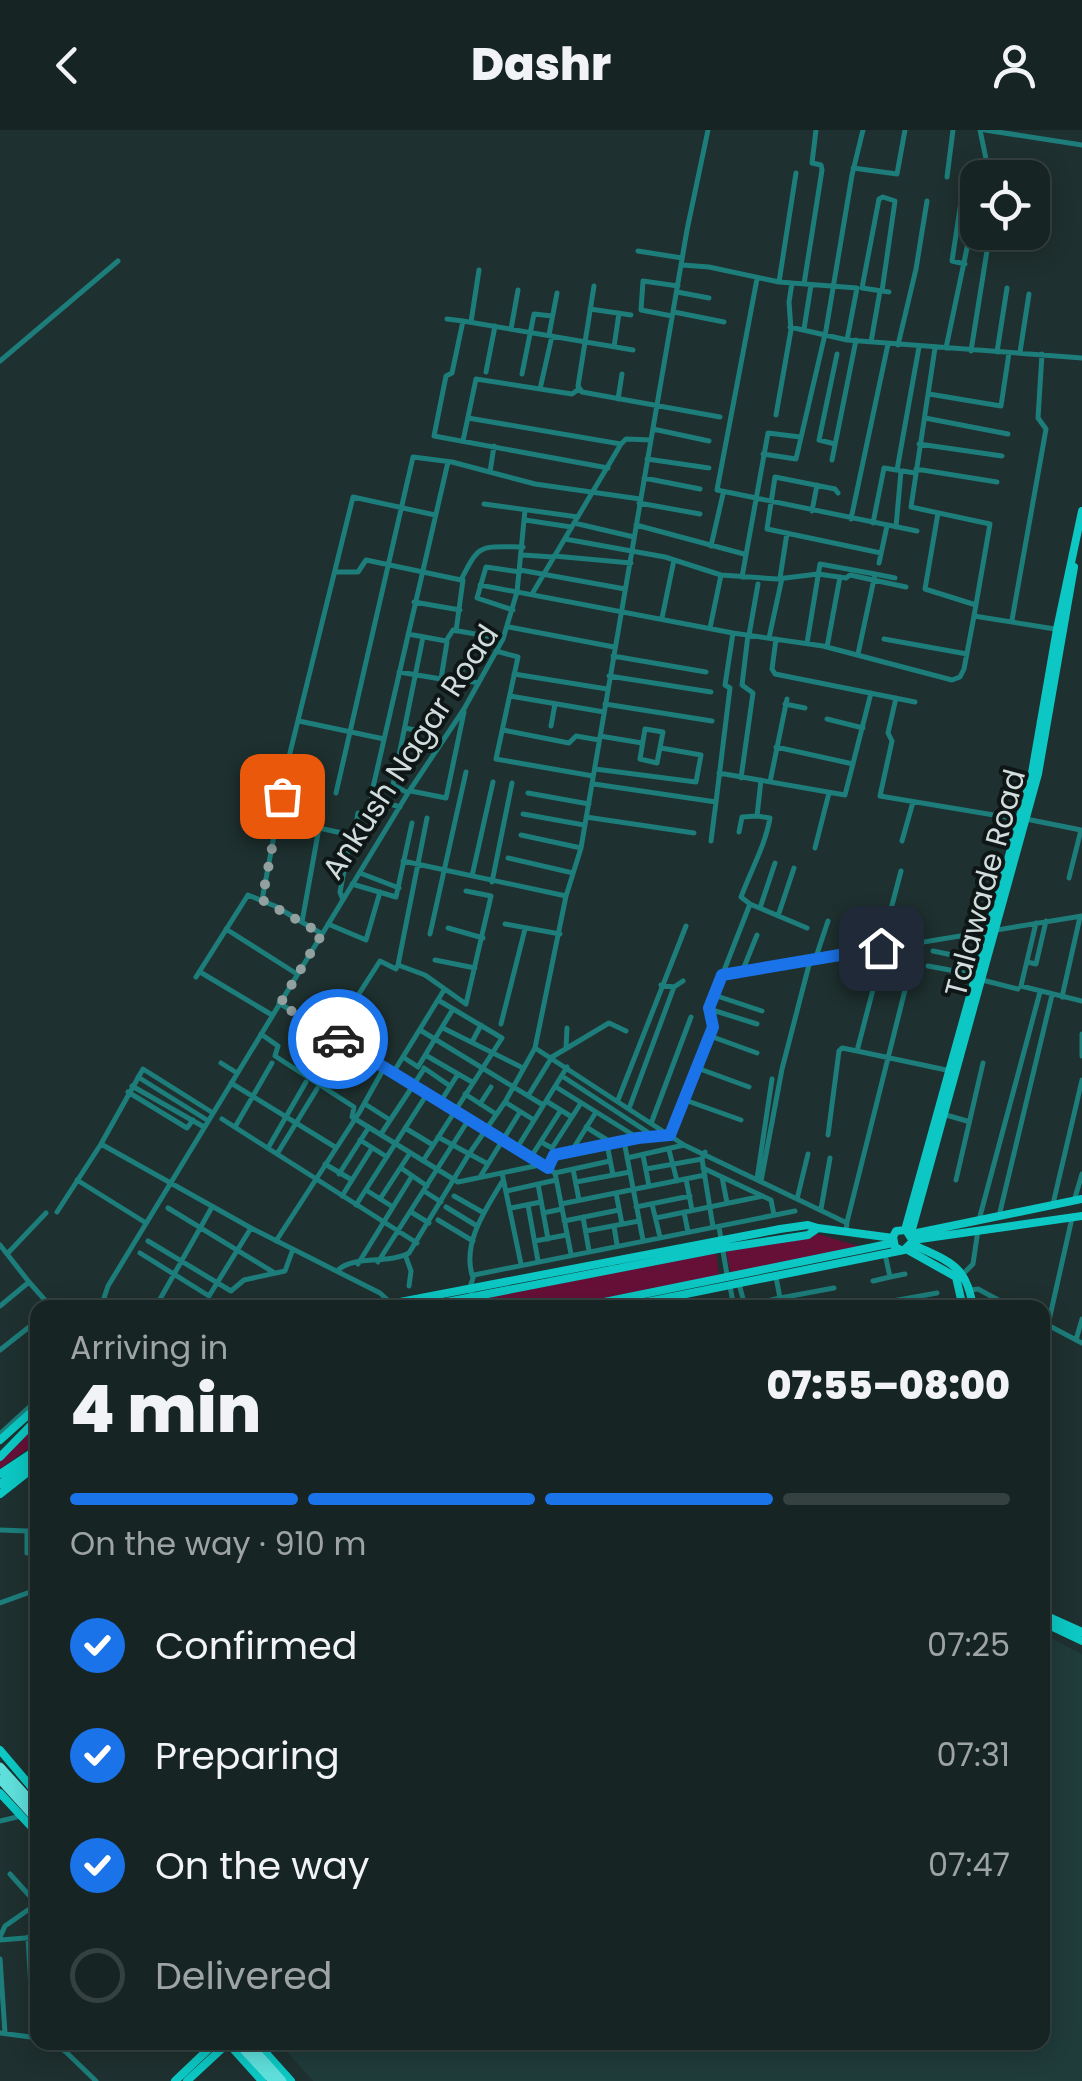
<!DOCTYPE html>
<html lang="en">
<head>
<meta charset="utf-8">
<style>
  :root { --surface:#162423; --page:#233030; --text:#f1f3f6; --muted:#9ea4a6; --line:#354141; --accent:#1a73e8 }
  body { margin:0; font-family:Poppins,sans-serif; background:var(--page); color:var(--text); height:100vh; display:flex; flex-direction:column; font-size:38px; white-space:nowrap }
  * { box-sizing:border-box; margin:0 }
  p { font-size:32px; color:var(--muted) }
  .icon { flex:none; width:55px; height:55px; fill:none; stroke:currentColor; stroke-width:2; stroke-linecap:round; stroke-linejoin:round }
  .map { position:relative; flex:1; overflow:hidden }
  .details { position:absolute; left:30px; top:1170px; width:1020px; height:750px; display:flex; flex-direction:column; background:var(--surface); border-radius:20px; box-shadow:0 5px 25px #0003,0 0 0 2px var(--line) }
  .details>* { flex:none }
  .tools { position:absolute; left:960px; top:30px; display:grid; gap:20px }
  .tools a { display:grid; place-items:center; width:90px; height:90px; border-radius:20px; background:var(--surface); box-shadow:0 5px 25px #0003,0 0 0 2px var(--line); font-size:50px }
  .pin { position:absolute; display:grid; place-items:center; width:85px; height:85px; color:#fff; margin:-42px; border-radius:20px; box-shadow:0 5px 15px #0006 }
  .courier { position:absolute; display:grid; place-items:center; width:100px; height:100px; margin:-50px; border:8px solid #1a73e8; border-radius:50%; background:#fff; color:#222; box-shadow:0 2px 12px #0007 }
  .headline em { font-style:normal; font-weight:800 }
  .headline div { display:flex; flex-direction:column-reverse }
  .headline { display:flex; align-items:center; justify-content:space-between; height:170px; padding:0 40px }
  h1 { font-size:65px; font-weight:800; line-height:75px }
  .bar { display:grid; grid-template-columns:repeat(4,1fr); gap:15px 10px; align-content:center; height:120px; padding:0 40px }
  .bar i { height:12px; border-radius:8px; background:var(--line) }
  .bar .current { background:var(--accent) }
  .bar p { grid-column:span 4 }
  ol { padding:0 40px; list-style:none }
  li { display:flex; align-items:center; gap:30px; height:110px }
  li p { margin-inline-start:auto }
  li .icon { padding:10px; border-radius:50%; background:var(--accent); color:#fff; stroke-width:4 }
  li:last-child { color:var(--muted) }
  li i { width:55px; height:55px; border:5px solid var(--line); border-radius:50% }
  header { display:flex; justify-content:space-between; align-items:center; height:130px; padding:0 40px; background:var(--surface); font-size:45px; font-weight:800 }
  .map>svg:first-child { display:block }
  .built { fill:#1f3b3a }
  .green { fill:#661038 }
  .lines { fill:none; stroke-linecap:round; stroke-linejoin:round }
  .minor { stroke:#1c7d7a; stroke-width:5 }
  .major { stroke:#0cc7c3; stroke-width:8 }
  .highway { stroke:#5fdfdb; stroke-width:9 }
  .done { stroke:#92a09f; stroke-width:10; stroke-dasharray:0 18 }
  .route { stroke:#1a73e8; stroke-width:12 }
  .labels { text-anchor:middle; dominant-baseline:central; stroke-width:8; stroke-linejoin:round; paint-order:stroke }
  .street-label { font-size:30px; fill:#d1dcdc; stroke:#0f1616 }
</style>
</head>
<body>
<header><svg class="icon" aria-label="back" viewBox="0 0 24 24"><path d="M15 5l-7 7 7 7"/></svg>Dashr<svg class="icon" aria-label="person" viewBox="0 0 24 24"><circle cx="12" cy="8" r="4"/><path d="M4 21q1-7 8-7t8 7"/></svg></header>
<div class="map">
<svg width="1082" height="1951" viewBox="0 0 1082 1951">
  <rect width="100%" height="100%" fill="#1e302f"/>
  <!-- built -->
  <path class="built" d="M1043,1504L1082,1524V1951H313L279,1913L1042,1912Z"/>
  <!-- green -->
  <path class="green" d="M818,1104L862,1117L731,1144L726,1121Z
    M716,1123L719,1145L563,1177H479L480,1169L486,1168Z
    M37,1292V1312L0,1339V1329L21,1312Z"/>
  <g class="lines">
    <!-- minor -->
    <path class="minor" d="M980,0L990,48
      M985,0L1082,15
      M853,38L897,44L905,0
      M947,47L953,0
      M961,72L952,131L965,134
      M638,121L682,128
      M682,135L709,137L779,152L857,158L847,210
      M757,149L717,360L917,401
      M779,152L796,43
      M804,154L822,40L821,35L812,33L816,0
      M594,156L578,256L582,262L720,287
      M862,158L879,69L883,67L895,71L882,161
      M862,158L889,162
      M677,162L709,168
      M590,179L631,185
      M674,182L724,192
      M672,186L641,180L643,151L678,156
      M447,189L463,191
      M471,192L479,140
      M790,197L847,210L1082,228
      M511,199L518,160
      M804,199L811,155
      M549,205L557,163
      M871,212L880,161
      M898,215L916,139L927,71
      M614,217L619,183
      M935,218L911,377L990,394L974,486
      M946,218L971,99
      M971,221L990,102
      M997,222L1007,158
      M1020,222L1029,164
      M0,231L118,131
      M486,242L495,196
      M522,244L534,184L552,186
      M540,259L552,206
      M929,264L1001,276L1009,223
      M618,269L622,244
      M776,285L791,200L789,172L792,153
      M468,288L621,314
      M925,288L1008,304
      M653,299L709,311
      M463,311L476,249L572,264L579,259
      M835,314L819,310L837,224
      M919,314L1002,326
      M763,324L796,329L826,200L852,45L863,0
      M647,329L709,338
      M832,330L856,210
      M608,338L434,306L446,246L452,243L463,191L633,220
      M916,339L997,352
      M897,340L919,217
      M490,342L494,316
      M644,348L700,359
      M838,363L835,359L775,347L767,399L881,423
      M639,373L700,384
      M484,374L578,387
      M812,381L817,355
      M938,383L925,459L976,475
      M851,389L888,214
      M525,390L571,397
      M574,393L634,407
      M873,393L884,338L915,343
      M636,395L744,424
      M896,397L901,341
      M565,409L665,427L721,445L777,449L818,444L846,448L850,445L906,457
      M711,416L723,364
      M523,425L553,427
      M554,426L631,433
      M879,433L887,396
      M520,440L625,459
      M335,442H358L366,430L461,450C480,412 480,417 523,417
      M875,444L895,448
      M742,447L768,303L800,307
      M780,448L787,403
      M480,455L733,503L823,516L952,550L960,547L964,539L974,486L1055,499
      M532,464L621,314L626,309L651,310
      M414,472L460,480
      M513,480L477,468L486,437L520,442
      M662,488L674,430
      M1012,490L1046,299L1038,288L1042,224
      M509,497L614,517
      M710,498L721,445
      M456,501L463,450
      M408,504L446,511L453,500L503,509
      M749,505L758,454
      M769,508L782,448
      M776,509L772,539L775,544L915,572
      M884,509L967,524
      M807,513L820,434L875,444L874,449
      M827,517L840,447
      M496,521L518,527L496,629L593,646
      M858,524L874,449
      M613,526L706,542
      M464,533L460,549L478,553
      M399,542L441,549L447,512
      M514,544L607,559
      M609,546L711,562
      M510,566L604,582
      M896,568L888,603L892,611L880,666L1018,689
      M605,574L712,591
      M785,574L805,578
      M827,589L863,598
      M299,591L384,609
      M551,596L555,574
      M405,598L431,603
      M645,599L663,602L657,633L640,629Z
      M503,600L569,613L576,606L599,610
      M600,606L642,613
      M776,617L853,634
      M595,639L696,652L701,625L661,618
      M719,643L845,665L871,563
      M741,648L753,563L742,555L748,505
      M770,652L787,569
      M594,654L716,672L730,558L725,555L733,503
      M411,661L446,668L464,582
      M336,663L413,327L452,332L535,354L640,369
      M408,663L393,655L423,507
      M528,663L589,674
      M400,677L373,669L371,666L448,332
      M303,684L320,694L319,698
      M523,684L584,695
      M586,687L694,703
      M1026,689L1081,700L1069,748
      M739,702L742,687L757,686
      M351,705L354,704L358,683
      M521,705L581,718
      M711,711L716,672
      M902,711L913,672
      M815,718L829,663
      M508,728L573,743
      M403,731L566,766
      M360,743L399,758
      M472,746L493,652
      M492,752L512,653
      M352,754L396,767L412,693
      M262,770L288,631L353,367L435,385
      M750,774L741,767C751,740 765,716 770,688L757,686L761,650
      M760,778L775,733
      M778,786L794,738
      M302,792L319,698L351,705L340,762L343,770
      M1036,793L1021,856L1082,871
      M328,794L366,810L380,762
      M505,794L560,804
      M448,798L483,808
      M226,799L297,844
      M430,804L466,642
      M881,817L901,741
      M933,821L981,831
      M435,830L475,838
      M815,830L828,791
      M1027,832L1036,834L1046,791
      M398,835L427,688
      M928,836L977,845
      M200,842L272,885
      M742,842L757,805
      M722,845L1082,786
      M196,847L248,765L275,776L322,804
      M876,848L857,921L951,941
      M982,850L1018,859
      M661,855L674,857L683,851
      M714,865L762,881
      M1062,867L1080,787
      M279,873L555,1043L571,1124
      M709,879L757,894
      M501,894L525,799
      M443,898L523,938
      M420,900L543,975
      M261,904L278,916L275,926L354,977L352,987L458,1052L540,1035
      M1082,904V926
      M332,906L380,831L396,839L398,835L425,845L466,874L491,766L466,761
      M710,906L757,923
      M472,912L481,895
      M535,918L684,1015L847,1093L846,1100
      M566,918L567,898
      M427,926L472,952
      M403,927L418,937L453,879
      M221,933L237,943
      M424,938L450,956
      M700,939L749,957
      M393,943L444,860
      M562,946L652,1005
      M138,947L207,990
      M231,953L335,1017
      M132,956L204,997
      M556,957L638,1008
      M128,962L187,998L193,990
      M465,964L496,984
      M528,966L552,927L609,893L626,901
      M618,970L686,796
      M685,970L741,990
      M441,971L458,944
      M546,971L572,987
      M505,972L534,990
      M365,974L390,990
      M480,974L491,957
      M630,976L674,857
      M946,985L967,991
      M222,989L417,1113
      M652,991L691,887
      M235,997L272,933
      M586,997L612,1013
      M405,998L433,1015
      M381,1004L424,939
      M670,1005L699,939L713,897L709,879L750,774L807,798
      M828,1005L839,921L842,918L857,921
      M438,1007L488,1034
      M360,1010L387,1027
      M624,1011L643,1110
      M541,1012L552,1018L581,973
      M101,1014L251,1098L380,1163L391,1173
      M607,1014L613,1045
      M268,1018L306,952
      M517,1018L567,937
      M669,1020L677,1051
      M571,1022L596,982
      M705,1022L702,1029L713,1097
      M277,1024L317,959
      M643,1025L649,1056
      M531,1027L561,980
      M627,1028L684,1015
      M423,1031L502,908L438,870
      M325,1034L352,1050
      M401,1038L427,1056
      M548,1038L554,1025L665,1004
      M703,1038L771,1070L774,1085
      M573,1039L579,1070
      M646,1039L702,1029
      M502,1043L521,1134
      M555,1043L610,1031
      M339,1044L369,997
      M480,1047L520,982
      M722,1047L727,1073
      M686,1049L692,1080
      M757,1049L772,949
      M77,1050L146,1093
      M956,1050L983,933
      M761,1051L782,939L810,831
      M576,1052L630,1042
      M538,1054L548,1109
      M366,1060L393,1077
      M424,1061L441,1072
      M507,1061L556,1050
      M616,1063L622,1094
      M342,1066L372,1018
      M454,1066L484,1083
      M380,1069L410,1023
      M797,1069L808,1024
      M1074,1071L1082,1044
      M561,1074L705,1045
      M652,1074L660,1107
      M1053,1074L1082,950
      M356,1075L427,964
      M528,1075L538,1131
      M446,1077L477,1096
      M636,1077L690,1066
      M168,1078L273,1142
      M511,1078L541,1072
      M821,1079L830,1028
      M57,1082L101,1014L143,939L213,983
      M411,1082L429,1093
      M684,1082L688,1102
      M543,1083L562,1079
      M999,1086L1052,865
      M583,1087L589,1121
      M656,1088L763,1066
      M438,1090L473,1111
      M979,1090L1040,862
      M564,1091L619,1080
      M847,1092L908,848L912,813
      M614,1096L617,1115
      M719,1097L727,1145
      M586,1101L639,1091
      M148,1111L231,1161L244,1150L285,1141L293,1119
      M276,1111L359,983L384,938
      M535,1111L566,1105
      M140,1123L209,1166L251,1098
      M7,1124L46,1083
      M885,1124L890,1147L905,1144
      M406,1127L411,1141L409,1156
      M378,1132L469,989
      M358,1134L412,1046
      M338,1140C354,1125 389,1134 409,1123L469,1024L505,972L535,918L566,766L581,718L687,100L708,0
      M960,1147L973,1134L978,1100
      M473,1148C461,1114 486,1079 502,1052
      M873,1151L890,1147
      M29,1152L52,1178
      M739,1154L745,1176L780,1168L776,1147
      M730,1156L734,1178
      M971,1160L978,1159L1013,1178
      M780,1168L834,1158
      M0,1176L29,1152L0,1115
      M57,1178L104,1176
      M105,1178L104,1168L108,1156L408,663L464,579L503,509L517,462L525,380
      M155,1178L212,1077
      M475,1178L470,1157L474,1145L795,1081
      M854,1178L937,1163
      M1042,1192L1082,1213
      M1048,1195L1072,1088
      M1076,1210L1082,1189
      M0,1220L38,1190
      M0,1304L38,1269
      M0,1400L27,1401V1423
      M27,1401L38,1400
      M36,1436H38
      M0,1473L33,1461
      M0,1691L21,1686
      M10,1744L36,1773
      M0,1807L5,1796L38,1773
      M28,1807L31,1858
      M0,1810L38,1807
      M0,1829L5,1903
      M32,1877V1906
      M0,1903L38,1908
      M51,1912L66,1922L96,1951
      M66,1922L74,1912"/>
    <!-- major -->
    <path class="major" d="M905,1100L1032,643L1057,499L1082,381
      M911,1103L1038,644L1074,437
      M912,1104L1082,1069
      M913,1110L1082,1086
      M912,1114C949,1132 967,1134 973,1178
      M906,1119L956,1147L963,1178
      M369,1178L780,1099L808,1095L818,1098
      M416,1178L723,1118L808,1105L818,1098L893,1108
      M575,1178L893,1113
      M617,1178L904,1120L913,1111L906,1100L896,1101L893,1107L895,1117L901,1120
      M0,1310L38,1276
      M0,1327L38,1288
      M0,1344L33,1322
      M0,1354L38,1324
      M0,1364L38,1334
      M1042,1484L1082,1502
      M1042,1492L1082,1511
      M0,1620L38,1665
      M0,1663L38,1704
      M227,1912L262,1951
      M256,1912L291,1951
      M175,1951L216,1912
      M187,1951L229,1912"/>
    <!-- highway -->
    <path class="highway" d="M0,1637L38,1679
      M0,1649L38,1691
      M237,1912L273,1951
      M247,1912L282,1951"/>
  </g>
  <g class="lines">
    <!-- done -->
    <path class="done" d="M282,666L262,770L322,804L280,874L338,909"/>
    <!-- route -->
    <path class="route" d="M338,909L548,1038L554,1025L638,1008L670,1005L713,897L709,878L722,845L881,818"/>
  </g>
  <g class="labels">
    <!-- street labels -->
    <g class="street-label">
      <text transform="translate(410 622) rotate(-57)">Ankush Nagar Road</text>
      <text transform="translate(985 753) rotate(-75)">Talawade Road</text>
    </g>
  </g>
</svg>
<div class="tools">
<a><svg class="icon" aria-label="locate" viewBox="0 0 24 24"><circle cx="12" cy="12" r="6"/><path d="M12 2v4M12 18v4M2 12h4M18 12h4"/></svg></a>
</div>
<div class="pin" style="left:282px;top:666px;background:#ea580c"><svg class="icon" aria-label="bag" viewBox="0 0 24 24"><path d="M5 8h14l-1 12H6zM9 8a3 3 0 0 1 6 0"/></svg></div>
<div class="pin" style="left:881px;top:818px;background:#1f2937"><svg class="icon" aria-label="home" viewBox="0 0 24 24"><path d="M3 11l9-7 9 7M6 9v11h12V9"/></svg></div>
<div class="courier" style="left:338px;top:909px"><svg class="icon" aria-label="car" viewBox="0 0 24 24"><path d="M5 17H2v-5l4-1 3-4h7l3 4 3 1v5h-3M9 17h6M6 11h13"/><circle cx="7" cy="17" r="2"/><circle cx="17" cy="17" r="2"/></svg></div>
<section class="details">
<div class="headline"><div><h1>4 min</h1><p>Arriving in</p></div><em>07:55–08:00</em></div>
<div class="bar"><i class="current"></i><i class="current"></i><i class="current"></i><i></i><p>On the way · 910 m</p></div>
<ol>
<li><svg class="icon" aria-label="check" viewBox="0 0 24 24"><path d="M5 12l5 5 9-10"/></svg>Confirmed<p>07:25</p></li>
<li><svg class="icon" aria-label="check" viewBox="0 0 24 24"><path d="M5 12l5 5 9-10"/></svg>Preparing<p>07:31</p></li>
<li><svg class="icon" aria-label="check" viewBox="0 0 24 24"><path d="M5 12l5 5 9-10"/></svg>On the way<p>07:47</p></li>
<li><i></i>Delivered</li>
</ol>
</section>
</div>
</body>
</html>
